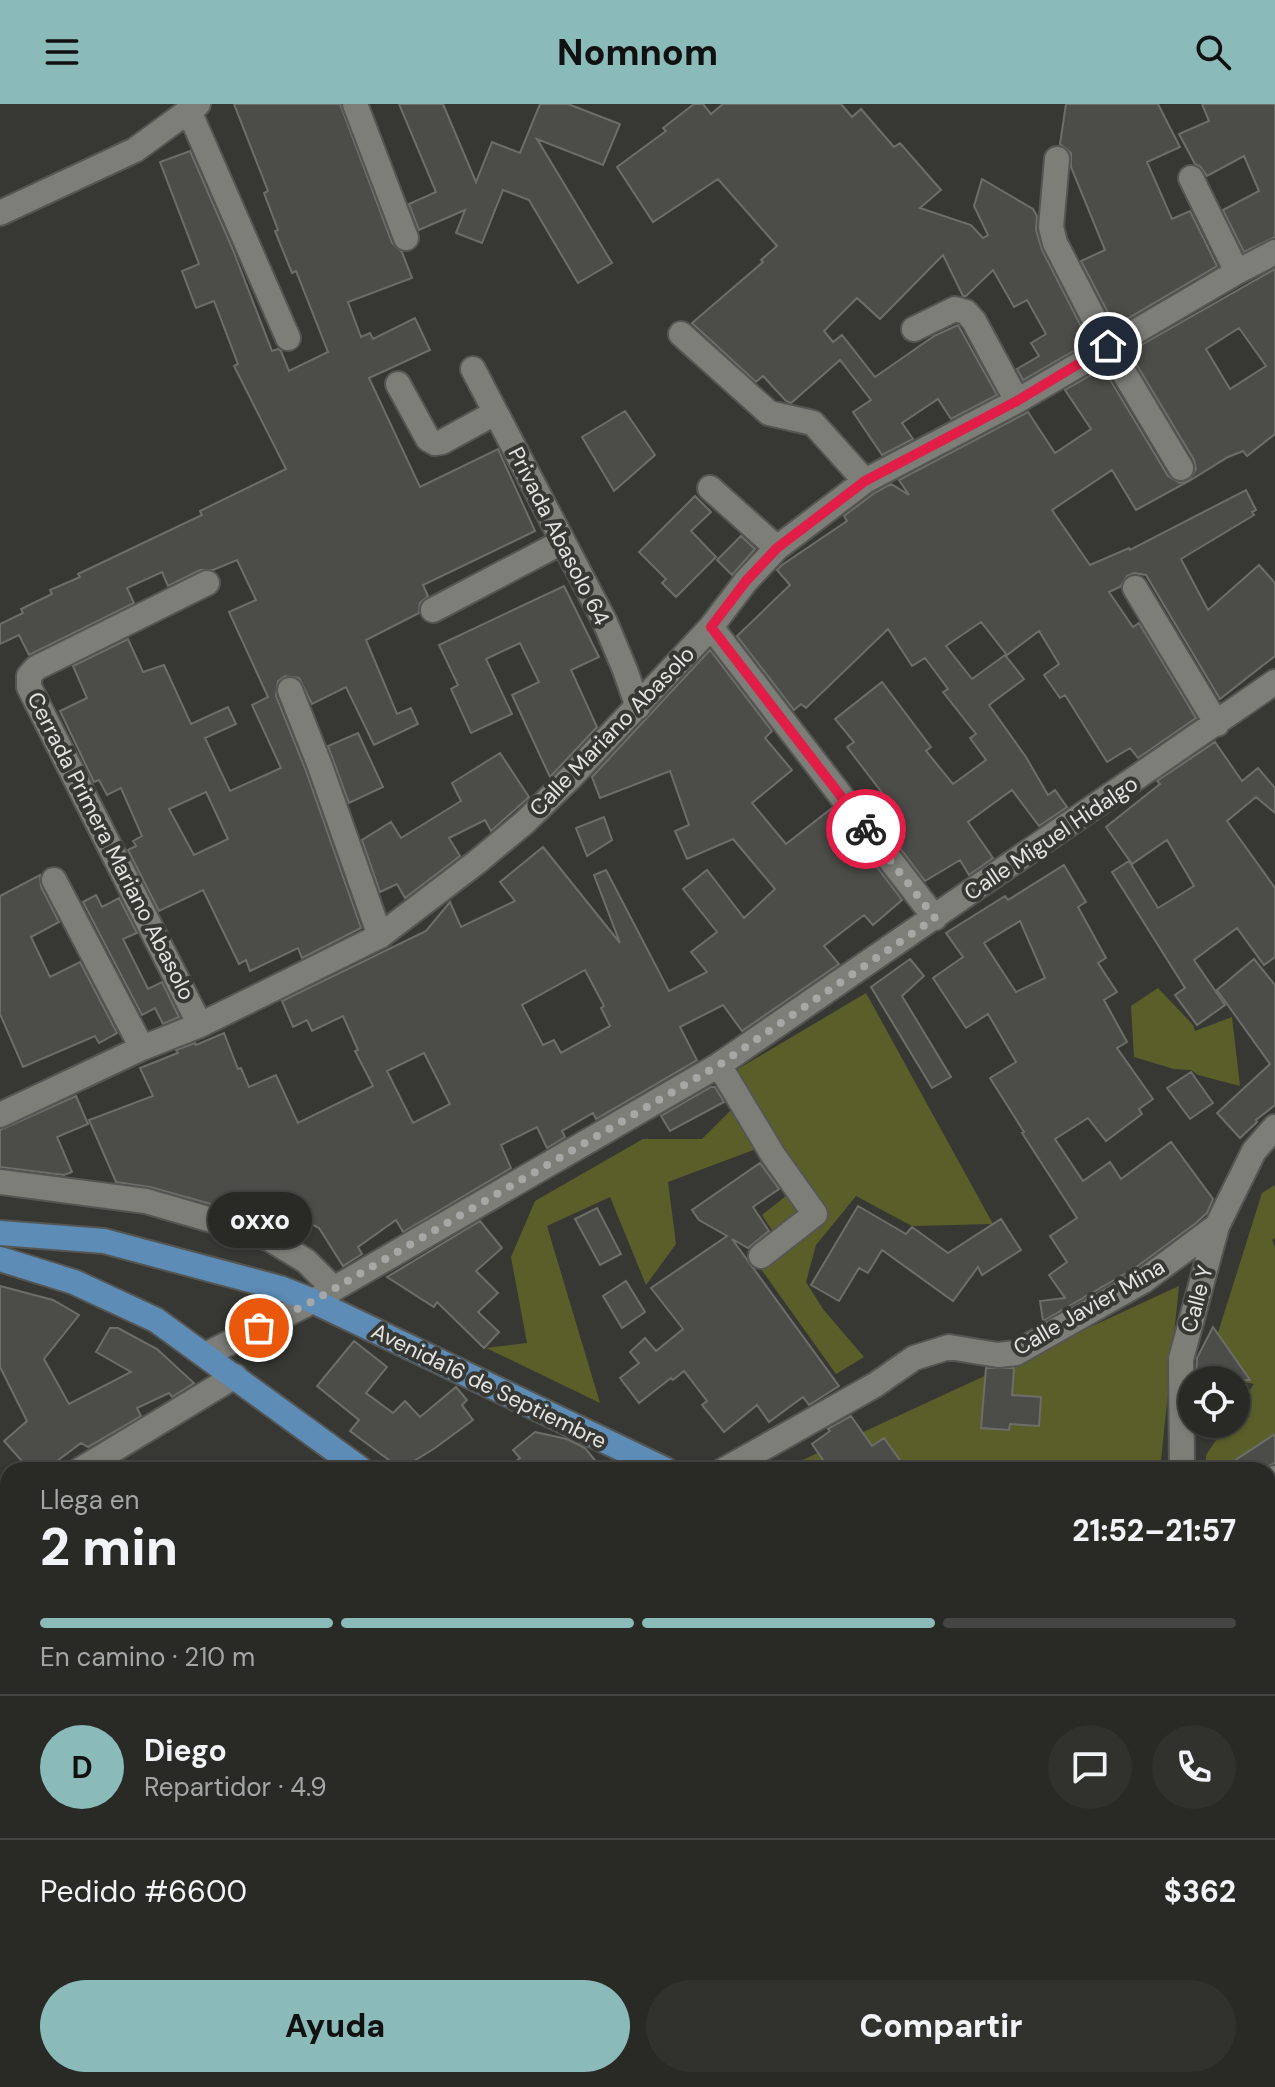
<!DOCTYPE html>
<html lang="es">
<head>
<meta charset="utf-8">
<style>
  :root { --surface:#292a26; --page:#31322e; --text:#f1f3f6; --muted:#a5a7a7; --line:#454643; --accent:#8bbbb9 }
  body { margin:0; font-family:"DM Sans",sans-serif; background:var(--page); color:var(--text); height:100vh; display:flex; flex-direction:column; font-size:30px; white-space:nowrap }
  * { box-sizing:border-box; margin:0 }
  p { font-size:26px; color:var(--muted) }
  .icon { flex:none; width:44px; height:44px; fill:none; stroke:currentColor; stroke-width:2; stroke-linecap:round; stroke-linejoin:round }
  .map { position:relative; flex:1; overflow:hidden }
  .details { position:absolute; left:0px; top:1358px; width:1276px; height:626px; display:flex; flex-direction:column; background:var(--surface); border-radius:24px 24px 0 0; box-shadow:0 2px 6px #0004,0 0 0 2px var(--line) }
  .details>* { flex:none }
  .buttons { position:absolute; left:1178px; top:1262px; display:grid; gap:16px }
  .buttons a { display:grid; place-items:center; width:72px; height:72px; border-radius:50%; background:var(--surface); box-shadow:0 2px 6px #0004,0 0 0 2px var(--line); font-size:40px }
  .pin { position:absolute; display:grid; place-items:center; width:68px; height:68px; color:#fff; margin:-34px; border:4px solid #fff; border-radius:50%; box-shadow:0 2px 8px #0007 }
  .courier { position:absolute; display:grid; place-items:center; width:80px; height:80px; margin:-40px; border:6px solid #e11d48; border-radius:50%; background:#fff; color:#222; box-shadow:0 2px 10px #0007 }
  .bubble { position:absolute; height:56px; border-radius:28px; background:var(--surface); box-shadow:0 2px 6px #0004,0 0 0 2px var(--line); font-size:26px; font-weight:800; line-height:56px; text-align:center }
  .overview em { font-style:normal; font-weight:800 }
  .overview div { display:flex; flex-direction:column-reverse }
  .overview { display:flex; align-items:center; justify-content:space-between; height:136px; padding:0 40px }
  h1 { font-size:52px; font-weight:800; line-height:60px }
  .bar { display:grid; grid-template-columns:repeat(4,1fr); gap:12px 8px; align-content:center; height:96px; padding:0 40px }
  .bar i { height:10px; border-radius:6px; background:var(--line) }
  .bar .active { background:var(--accent) }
  .bar p { grid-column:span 4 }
  .line { display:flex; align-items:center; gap:20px; padding:0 40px; border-top:2px solid var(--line) }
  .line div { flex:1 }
  .round { display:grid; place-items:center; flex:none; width:84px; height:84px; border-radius:42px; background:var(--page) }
  .cta { display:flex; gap:16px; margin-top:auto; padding:16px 40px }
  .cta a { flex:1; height:92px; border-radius:48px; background:var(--accent); color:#111; font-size:32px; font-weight:800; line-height:92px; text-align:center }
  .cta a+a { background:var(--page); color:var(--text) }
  header { display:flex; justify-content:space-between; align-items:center; height:104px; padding:0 40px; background:var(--accent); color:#111; font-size:36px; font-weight:800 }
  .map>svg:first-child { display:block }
  .built { fill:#414237 }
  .green { fill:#5a5f2a }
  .building { fill:#4c4d48; stroke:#6d6e69; stroke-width:2; fill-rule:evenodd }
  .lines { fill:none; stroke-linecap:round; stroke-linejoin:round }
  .minor-casing { stroke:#555653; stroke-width:28 }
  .major-casing { stroke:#555653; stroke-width:28 }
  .path { stroke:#73746f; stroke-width:4; stroke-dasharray:6 6; stroke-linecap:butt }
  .minor { stroke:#7d7e78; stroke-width:24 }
  .major { stroke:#5d8cb7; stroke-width:24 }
  .tram { stroke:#b5b6b3; stroke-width:2 }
  .done { stroke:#a7a8a5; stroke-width:8; stroke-dasharray:0 14.4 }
  .route { stroke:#e11d48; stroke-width:10 }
  .labels { text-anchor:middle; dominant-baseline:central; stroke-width:8; stroke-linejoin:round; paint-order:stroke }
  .street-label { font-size:22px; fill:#e4e5e2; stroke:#373833 }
</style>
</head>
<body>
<header><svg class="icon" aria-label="menu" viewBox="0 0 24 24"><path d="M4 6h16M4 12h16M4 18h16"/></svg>Nomnom<svg class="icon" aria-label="search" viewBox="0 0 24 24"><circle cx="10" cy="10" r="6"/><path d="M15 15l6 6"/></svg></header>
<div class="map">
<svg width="1275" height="1983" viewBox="0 0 1275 1983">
  <rect width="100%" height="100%" fill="#373833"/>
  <!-- built -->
  <path class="built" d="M0,1719L8,1723V1753L0,1749Z
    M450,1976H508L522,1983H464Z"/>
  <!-- green -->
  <path class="green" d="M1158,884L1193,921L1195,927L1232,913L1240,982L1198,971L1191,966L1174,965L1134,953L1131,902Z
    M866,889L993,1120L912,1122L856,1092L816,1141L806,1178L823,1205L864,1253L836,1270L758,1161L777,1134L762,1111L806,1076L764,1042L668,1078L676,1140L646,1181L610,1093L547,1122L600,1299L486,1244L527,1239L511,1153L535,1097L643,1035H702L740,997L738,965Z
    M1275,1081V1134L1272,1136L1275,1143V1332L1225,1366H1206V1351L1227,1320H1236V1307L1254,1280L1205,1270L1262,1089Z
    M1179,1182L1160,1366H781Z
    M508,1976H546L560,1983H522Z"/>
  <!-- building -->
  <path class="building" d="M234,0H340L392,139L402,148L412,174L348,198L361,233L370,229L373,235L415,214L430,246L369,274L420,383L498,345L535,427L423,481L428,492L420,499L419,509L366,536L397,610L411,604L418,620L374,641L346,583L312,600L299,574L285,572L278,577L276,592L306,667L361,824L302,854L298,844L250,867L246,856L239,860L203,786L159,807L128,746L136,742L133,737L142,732L121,684L107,691L99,676L94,678L60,607L87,594L73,562L128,535L143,568L164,561L191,620L228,603L236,620L205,634L230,687L281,664L252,601L268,593L229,508L256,496L237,456L213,466H200L168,482L162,468L127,484L134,499L29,551L19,531L0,540V520L23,509L21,505L52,490L50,486L80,473L78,470L202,411L200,407L286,365L234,262L238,260L214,197L196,204L182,167L199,160L160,58L190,47L233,146L272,247L278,245L281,247L289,267L328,248L296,167L292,169L275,127L278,126L264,89L268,87ZM206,688L228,735L194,751L169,705Z
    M399,0H443L476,78L492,38L520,49L540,0H568L620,20L603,61L537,35L612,159L578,179L529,96L503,86L482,139L456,129L465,106L419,126L409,100L436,88Z
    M694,0H703L711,10L723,0H841L852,13L861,5L894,43L900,39L941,86L920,104L971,121L983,134L988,131L974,102L982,75L1033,105L1037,112L1036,126L1042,146L1089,238L1023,276L1017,265L1039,252L1031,239L1046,230L1027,196L1014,203L993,166L966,192H963L943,151L880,215L857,194L824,227L833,238L842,231L875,273L934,232L958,221L997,291L951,315L938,295L902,319L913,335L882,351L853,308L871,296L840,256L791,299L786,297L763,272L756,278L692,219L763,158L761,156L777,142L718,75L653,118L617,63L666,27L663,24Z
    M1066,0H1158L1180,43L1147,58L1172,115L1190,107L1217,162L1115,222L1081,157L1105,146L1071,63V49L1060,40Z
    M1202,0H1275V133L1244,148L1223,106L1259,87L1244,52L1207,72L1200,62L1195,60L1179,30L1209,17Z
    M1275,165V330L1247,352L1243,347L1228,353L1191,376L1136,406L1112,366L1052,406L1090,461L1129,444L1130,446L1246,386L1256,406L1252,408L1254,411L1181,455L1208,506L1259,461L1275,479V552L1220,595L1146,471L1134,469L1127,472L1120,483L1109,488L1133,523L1139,519L1196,614L1138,654L1130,644L1107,658L1065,591L1060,594L1044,571L1059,560L1039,527L1007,551L981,518L946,542L972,575L1005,551L1024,575L989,601L1026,653L1048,691L1055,686L1067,703L1039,722L1012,686L968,718L993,754L969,771L960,756L925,777L871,706L886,694L847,643L854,638L835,615L882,578L931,643L926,647L953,680L986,656L970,634L976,630L943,588L948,585L925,554L912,562L888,525L806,604L801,600L794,606L737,532L790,481L777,466L782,461L847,417L844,412L873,390L891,380L909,391L899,376L1028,308L1055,349L1091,325L1065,286L1103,264L1168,372L1180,379L1189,376L1196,365L1194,356L1129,248ZM1239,224L1266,262L1230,285L1206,245Z
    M625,307L655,351L614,387L582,333Z
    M695,392L711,408L691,427L716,453L676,493L662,479L666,475L639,448Z
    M741,432L755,445L732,471L717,456Z
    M564,482L599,553L571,566L597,623L550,673L512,591L539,578L520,539L486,555L512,610L471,629L451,585L458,581L439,541Z
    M710,546L772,627L765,634L792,666L752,699L786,740L832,704L902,796L873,821L864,811L824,842L839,860L742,927L723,901L680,923L697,956L596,1015L593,1009L562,1027L565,1033L547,1044L537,1023L501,1041L511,1064L403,1128L396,1116L358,1143L362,1150L343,1162L319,1124L293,1110L279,1123L236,1107L150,1083L116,1078L89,1016L153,992L140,964L178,949L176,946L195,939L196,941L224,929L238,965L241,964L249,983L276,971L298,1019L373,982L355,947L358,946L343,912L312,927L307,916L293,923L282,897L426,827L450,798L461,823L515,797L500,778L543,743L620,839L594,771L606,766L669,887L707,868L691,848L717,828L683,785L707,766L744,814L775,785L733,735L687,755L675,727L689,721L670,667L600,694L592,673ZM585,866L604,902L601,904L610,922L561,949L554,936L543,941L522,901ZM424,949L450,1000L413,1019L387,967Z
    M358,629L383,683L349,699L328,642Z
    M1215,638L1242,677L1258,664L1275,684V709L1256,693L1227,717L1275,784V853L1264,861L1237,824L1194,856L1225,901L1197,921L1175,891L1185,884L1112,768L1129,757L1158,804L1194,782L1167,736L1132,760L1106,723L1160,680L1157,677Z
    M500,649L529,693L491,727L485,716L449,734L460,752L405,794L397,780L380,788L362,736L391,718L401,734L461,697L452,679Z
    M604,713L612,736L587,752L576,724Z
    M1064,761L1086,798L1078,803L1106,854L1098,859L1117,888L1104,896L1127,938L1117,944L1153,995L1139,1005L1142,1010L1106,1037L1088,1014L1055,1035L1083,1077L1110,1058L1121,1075L1171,1038L1213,1095L1207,1109L1196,1119L1135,1164L1043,1217L1040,1197L1065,1194L1049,1171L1067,1158L1050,1132L1077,1114L1022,1029L1024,1028L990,974L1016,958L988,910L966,924L933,874L963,853L946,829L1005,792L1008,796ZM1020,817L1045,874L1016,888L984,839Z
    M40,771L41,783L59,818L31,833L50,873L80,858L117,929L99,939L95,932L23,963L0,910V792Z
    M96,791L102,803L119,794L137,829L123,835L148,885L162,878L179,913L163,920L155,904L142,911L83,798Z
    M910,855L924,872L902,892L951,973L932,984L871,883Z
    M1254,855L1275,881V1001L1256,1016L1257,1018L1240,1034L1217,1009L1270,960L1217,886Z
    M1191,968L1213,999L1190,1015L1167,984Z
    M711,983H715L724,998L670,1027L661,1012Z
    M76,992L88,1020L57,1033L72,1068L64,1071L0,1063V1026Z
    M760,1059L779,1085L753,1103L769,1127L748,1144L732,1135L839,1282L809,1301L803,1293L769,1318L757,1301L724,1328L702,1301L707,1297L684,1267L673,1276L671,1274L639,1299L620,1274L639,1259L630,1248L645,1234L656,1247L683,1225L651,1184L727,1132L699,1116L692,1106Z
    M858,1102L906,1130L912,1123L948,1149L1001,1115L1021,1146L982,1171L978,1163L953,1197L882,1146L868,1169L859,1164L839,1197L811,1181Z
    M597,1104L621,1150L600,1161L575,1115Z
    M480,1117L502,1144L476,1167L498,1189L478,1208L499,1228L484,1244L437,1198L434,1203L387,1173Z
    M626,1177L645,1208L622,1224L603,1192Z
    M0,1182L53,1196L79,1211L44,1255L69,1300L131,1268L96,1248L110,1224H118L157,1245L194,1279L172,1293L169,1289L137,1304L141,1312L88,1343L81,1339L45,1366H30L4,1337L27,1317L0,1263Z
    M1213,1223L1250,1276H1196L1197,1254Z
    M354,1237L387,1263L366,1289L393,1309L405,1297L420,1313L456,1283L467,1296L462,1301L473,1316L435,1344L401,1365L350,1327L359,1316L317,1282Z
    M986,1264H1014L1012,1291L1041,1293L1039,1322L1010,1320L1009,1326L981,1324Z
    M851,1312L872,1342L884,1334L907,1366H830L812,1340L830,1327L828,1325Z
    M535,1328L567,1335L585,1344L603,1366H505L520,1354L513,1346Z
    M1275,1330V1359L1260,1366H1220Z"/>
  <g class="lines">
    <!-- minor casing -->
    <g class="minor-casing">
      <path id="minor" d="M355,0L406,134
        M189,7L288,234
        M1057,55L1051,123L1055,139L1108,242L1181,364
        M1191,74L1237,168
        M0,109L135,46L198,0
        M914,225L955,205L966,208L974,217L1017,297
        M681,230L769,309L813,319L865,377
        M473,265L605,518L625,566L638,603
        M398,280L428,335L435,339L442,338L495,309
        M710,384L777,444
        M1135,484L1217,620
        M433,506L562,438
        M711,523L935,814
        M290,586L320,662L380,832
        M54,776L142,944
        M200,921L29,583V572L36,564L207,479
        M719,961L773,1051L815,1110L761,1152
        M0,1011L142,944L200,921L380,832L477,758L525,718L571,673L711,523L746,477L777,444L865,377L1017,297L1237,168L1275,148
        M0,1078L146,1097L215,1117L270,1135L306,1157L333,1184
        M205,1251L313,1197L719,961L1275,578
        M80,1366L235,1272
        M724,1366L875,1281L914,1254L949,1243L998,1251L1016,1249L1143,1177L1217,1122L1254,1047L1275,1023
        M1182,1366L1181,1255L1217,1122
        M1268,1379L1275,1374
        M1268,1628L1275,1626
        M0,1763L8,1767
        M10,1976L24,1983
        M425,1976L439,1983
        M674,1976L678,1983
        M289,1983L302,1979
        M873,1983L885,1976"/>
    </g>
    <!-- major casing -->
    <g class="major-casing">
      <path id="major" d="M0,1129L104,1137L280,1184L313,1197L666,1366
        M0,1155L74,1178L156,1216L362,1366
        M1268,1682L1275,1689
        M1268,1874L1275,1877"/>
    </g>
    <!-- path -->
    <path class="path" d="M328,1976H331"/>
    <!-- minor -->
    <use href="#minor" class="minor"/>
    <!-- major -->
    <use href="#major" class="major"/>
    <!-- tram -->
    <path class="tram" d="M0,1728L8,1732
      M468,1976L482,1983
      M491,1976L505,1983"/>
  </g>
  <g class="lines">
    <!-- done -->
    <path class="done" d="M259,1224L313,1197L719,961L935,814L866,725"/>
    <!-- route -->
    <path class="route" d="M866,725L711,523L746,477L777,444L865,377L1017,297L1108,242"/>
  </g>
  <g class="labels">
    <!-- street labels -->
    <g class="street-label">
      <text transform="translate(559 432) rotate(63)">Privada Abasolo 64</text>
      <text transform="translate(612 627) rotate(-46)">Calle Mariano Abasolo</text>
      <text transform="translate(1051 734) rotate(-34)">Calle Miguel Hidalgo</text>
      <text transform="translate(111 742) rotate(63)">Cerrada Primera Mariano Abasolo</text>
      <text transform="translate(1197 1195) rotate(-75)">Calle Y</text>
      <text transform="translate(1089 1203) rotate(-30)">Calle Javier Mina</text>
      <text transform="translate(489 1282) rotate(26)">Avenida16 de Septiembre</text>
    </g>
  </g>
</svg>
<div class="buttons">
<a><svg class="icon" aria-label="locate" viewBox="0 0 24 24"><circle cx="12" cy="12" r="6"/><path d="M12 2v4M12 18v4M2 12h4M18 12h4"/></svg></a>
</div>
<div class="pin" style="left:259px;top:1224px;background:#ea580c"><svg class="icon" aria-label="bag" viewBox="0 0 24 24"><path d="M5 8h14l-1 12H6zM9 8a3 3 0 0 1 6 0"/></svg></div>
<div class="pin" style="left:1108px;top:242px;background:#1f2937"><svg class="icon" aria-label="home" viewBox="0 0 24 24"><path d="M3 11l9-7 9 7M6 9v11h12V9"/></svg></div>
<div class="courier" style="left:866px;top:725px"><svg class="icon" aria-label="bike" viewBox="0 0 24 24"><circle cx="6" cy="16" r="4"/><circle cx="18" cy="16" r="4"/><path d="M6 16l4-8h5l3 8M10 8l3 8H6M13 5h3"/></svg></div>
<div class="bubble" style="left:208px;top:1088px;width:104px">oxxo</div>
<section class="details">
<div class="overview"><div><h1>2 min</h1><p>Llega en</p></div><em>21:52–21:57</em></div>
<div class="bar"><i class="active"></i><i class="active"></i><i class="active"></i><i></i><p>En camino · 210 m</p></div>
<div class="line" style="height:144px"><b class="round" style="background:var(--accent);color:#111">D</b><div><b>Diego</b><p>Repartidor · 4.9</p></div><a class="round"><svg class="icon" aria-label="chat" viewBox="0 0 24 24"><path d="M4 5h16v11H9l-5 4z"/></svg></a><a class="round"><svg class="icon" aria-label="phone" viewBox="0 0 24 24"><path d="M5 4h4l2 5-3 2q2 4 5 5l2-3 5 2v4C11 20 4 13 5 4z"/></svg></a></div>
<div class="line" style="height:104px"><div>Pedido #6600</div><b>$362</b></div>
<div class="cta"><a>Ayuda</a><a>Compartir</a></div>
</section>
</div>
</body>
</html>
